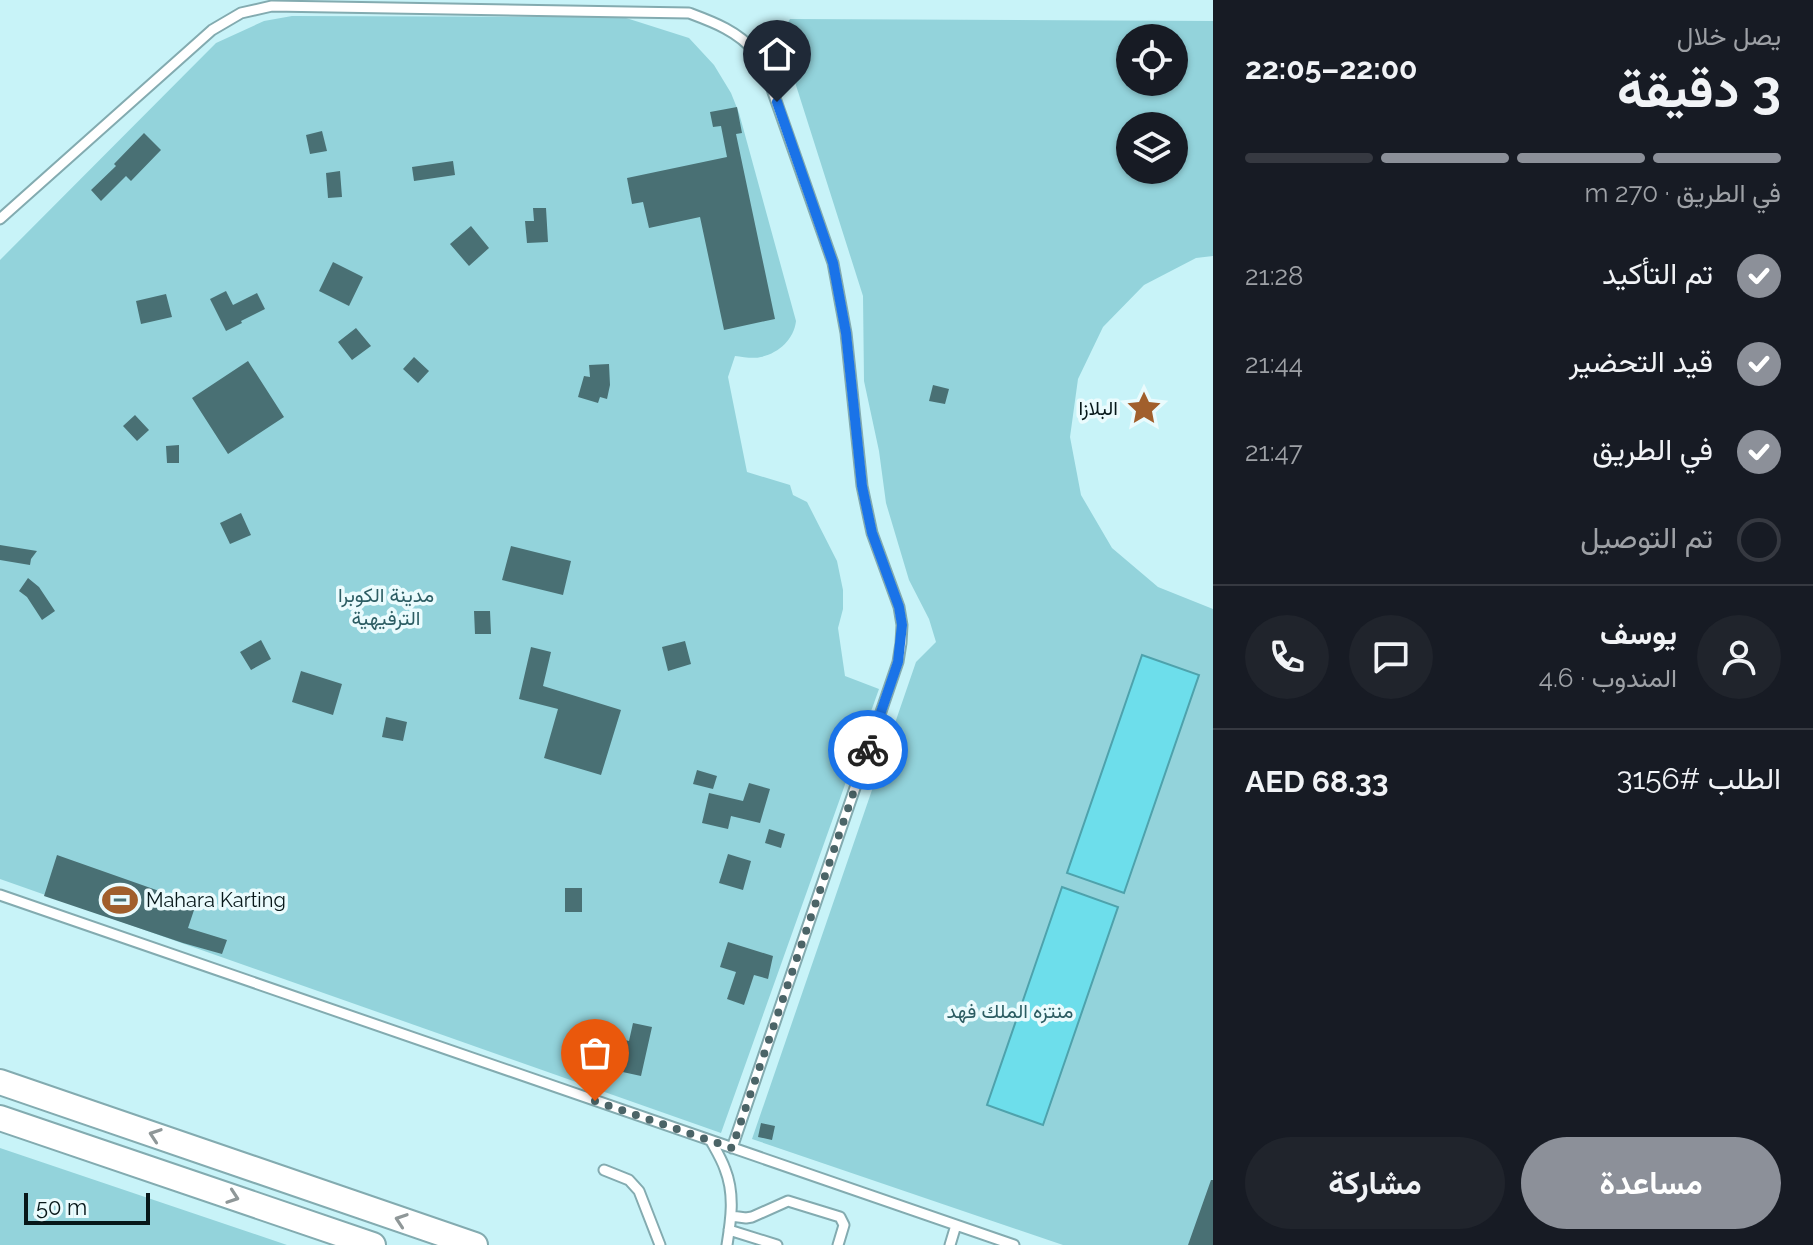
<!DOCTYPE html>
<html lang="ar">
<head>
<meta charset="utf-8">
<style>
  :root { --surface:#171b24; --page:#20242c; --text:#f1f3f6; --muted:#9ea1a6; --line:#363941; --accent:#8c9099 }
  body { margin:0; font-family:Raleway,Vazirmatn,sans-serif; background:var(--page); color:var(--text); direction:rtl; height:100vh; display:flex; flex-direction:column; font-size:30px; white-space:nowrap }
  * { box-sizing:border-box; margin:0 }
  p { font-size:26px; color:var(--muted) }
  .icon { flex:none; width:44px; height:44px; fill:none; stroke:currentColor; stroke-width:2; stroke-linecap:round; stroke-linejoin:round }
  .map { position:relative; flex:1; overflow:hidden; direction:ltr }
  .drawer { display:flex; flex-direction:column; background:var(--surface); width:600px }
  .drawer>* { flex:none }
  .fabs { position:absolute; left:1116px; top:24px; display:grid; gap:16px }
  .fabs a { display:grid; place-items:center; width:72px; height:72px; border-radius:50%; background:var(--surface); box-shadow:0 2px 6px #0004; font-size:40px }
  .scale { position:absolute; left:24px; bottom:20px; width:126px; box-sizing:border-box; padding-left:8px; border:4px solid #071719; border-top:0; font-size:22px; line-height:28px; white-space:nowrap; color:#071719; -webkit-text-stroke:6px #eafbfd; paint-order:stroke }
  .pin { position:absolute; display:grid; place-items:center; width:68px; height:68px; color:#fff; margin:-82px -34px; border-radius:50% 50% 50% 0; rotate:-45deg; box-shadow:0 0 8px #0007 }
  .pin .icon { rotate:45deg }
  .courier { position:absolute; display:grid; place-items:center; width:80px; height:80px; margin:-40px; border:6px solid #1a73e8; border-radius:50%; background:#fff; color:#222; box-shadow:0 2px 10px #0007 }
  .headline em { font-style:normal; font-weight:700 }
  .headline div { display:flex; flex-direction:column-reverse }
  .headline { display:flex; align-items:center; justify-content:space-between; height:136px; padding:0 32px }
  h1 { font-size:52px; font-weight:700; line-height:60px }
  .bar { display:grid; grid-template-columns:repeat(4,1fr); gap:12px 8px; align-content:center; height:96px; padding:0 32px }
  .bar i { height:10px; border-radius:6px; background:var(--line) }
  .bar .selected { background:var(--accent) }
  .bar p { grid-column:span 4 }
  .line { display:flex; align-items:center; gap:20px; padding:0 32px; border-top:2px solid var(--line) }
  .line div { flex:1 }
  .round { display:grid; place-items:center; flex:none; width:84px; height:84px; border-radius:42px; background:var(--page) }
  ol { padding:0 32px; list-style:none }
  li { display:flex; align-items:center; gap:24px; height:88px }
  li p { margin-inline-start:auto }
  li .icon { padding:8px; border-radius:50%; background:var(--accent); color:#fff; stroke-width:4 }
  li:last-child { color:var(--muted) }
  li i { width:44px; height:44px; border:4px solid var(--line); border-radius:50% }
  .primary-button { display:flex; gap:16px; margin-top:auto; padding:16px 32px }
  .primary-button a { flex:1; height:92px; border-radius:48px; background:var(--accent); color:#fff; font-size:32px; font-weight:700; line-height:92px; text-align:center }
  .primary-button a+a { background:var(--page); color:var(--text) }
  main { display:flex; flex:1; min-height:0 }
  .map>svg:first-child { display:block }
  .green { fill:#93d3db; fill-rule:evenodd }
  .water { fill:#6ddeeb; stroke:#4ea2ac; stroke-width:2 }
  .building { fill:#497074 }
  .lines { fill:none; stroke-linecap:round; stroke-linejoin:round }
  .lane-casing { stroke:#83abb0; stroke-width:13 }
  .secondary-casing { stroke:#83abb0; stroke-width:28 }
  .lane { stroke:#fff; stroke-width:9 }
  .secondary { stroke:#fff; stroke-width:24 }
  .oneway { stroke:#8f9798 }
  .done { stroke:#4b6467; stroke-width:8; stroke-dasharray:0 14.4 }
  .route { stroke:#1a73e8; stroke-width:10 }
  .labels { text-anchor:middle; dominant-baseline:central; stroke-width:7; stroke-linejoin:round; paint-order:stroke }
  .poi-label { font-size:20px; fill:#071719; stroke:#eafbfd; text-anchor:end }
  .park-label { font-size:20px; fill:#2c5d63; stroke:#eafbfd }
</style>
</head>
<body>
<main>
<section class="drawer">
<div class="headline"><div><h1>3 دقيقة</h1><p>يصل خلال</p></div><em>22:00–22:05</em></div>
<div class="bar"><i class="selected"></i><i class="selected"></i><i class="selected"></i><i></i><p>في الطريق · 270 m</p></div>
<ol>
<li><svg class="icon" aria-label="check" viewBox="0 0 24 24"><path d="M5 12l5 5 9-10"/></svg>تم التأكيد<p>21:28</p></li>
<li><svg class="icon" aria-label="check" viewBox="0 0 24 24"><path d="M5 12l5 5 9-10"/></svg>قيد التحضير<p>21:44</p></li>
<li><svg class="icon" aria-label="check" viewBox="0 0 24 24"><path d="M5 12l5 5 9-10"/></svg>في الطريق<p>21:47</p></li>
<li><i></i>تم التوصيل</li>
</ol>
<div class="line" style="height:144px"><a class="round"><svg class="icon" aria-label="person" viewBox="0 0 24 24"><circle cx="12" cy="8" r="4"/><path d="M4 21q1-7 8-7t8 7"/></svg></a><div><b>يوسف</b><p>المندوب · 4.6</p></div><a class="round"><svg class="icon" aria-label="chat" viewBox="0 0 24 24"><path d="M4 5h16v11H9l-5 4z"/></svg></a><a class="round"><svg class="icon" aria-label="phone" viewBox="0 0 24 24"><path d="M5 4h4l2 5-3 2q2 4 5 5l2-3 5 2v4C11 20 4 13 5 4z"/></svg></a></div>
<div class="line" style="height:104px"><div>الطلب #3156</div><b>AED 68.33</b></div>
<div class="primary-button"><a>مساعدة</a><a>مشاركة</a></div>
</section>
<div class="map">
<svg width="1213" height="1245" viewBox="0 0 1213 1245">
  <rect width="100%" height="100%" fill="#c8f3f8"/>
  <!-- green -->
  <path class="green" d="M292,16L623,17L689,38L714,65L731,93L739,113L796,321C794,339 779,353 761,357C754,359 743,357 735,356L728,377L747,472L790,485L793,495L807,502L837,561L843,590V609L838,628L845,676L879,689L721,1133L0,879V260L216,43L264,21Z
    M790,19L1213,21V256L1196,258L1144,285L1103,327L1078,379L1070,437L1081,495L1112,548L1158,587L1213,609V1245H1063L752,1139L916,662L936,642L929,619L909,580L886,503L879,451L864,381L863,296L780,35ZM1130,38H1174V82H1130ZM1130,126H1174V170H1130Z
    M0,1148L287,1245H0Z"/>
  <!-- water -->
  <path class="water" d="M1142,655L1199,675L1124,893L1067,873Z
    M1062,887L1118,907L1043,1125L987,1105Z"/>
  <!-- building -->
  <path class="building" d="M737,107L742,133L736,134L775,319L724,330L700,217L649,228L643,202L632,204L627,178L727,157L721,126L713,127L710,112Z
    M322,131L327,151L310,154L306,135Z
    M144,133L161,150L131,181L126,176L101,201L91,190L116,166L114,164Z
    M453,161L455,175L414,181L412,167Z
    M340,171L342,197L328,198L326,173Z
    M533,208H546L548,242L527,243L525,221H534Z
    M471,226L489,248L469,266L450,244Z
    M333,262L363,277L349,306L319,291Z
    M226,291L233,305L257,293L265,309L241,321L242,323L226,331L210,299Z
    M166,294L172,317L141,324L136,301Z
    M356,328L371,346L352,360L338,342Z
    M414,357L429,371L418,383L403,369Z
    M248,361L284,417L228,454L192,398Z
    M609,364L610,385L607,399L600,397L598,403L578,397L584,376L590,377L589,365Z
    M933,385L949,389L945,404L929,401Z
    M135,415L149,430L137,441L123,426Z
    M179,445V463H167L166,446Z
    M241,513L251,535L230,544L220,523Z
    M0,545L37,551L31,559L30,565L0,560Z
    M511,546L571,561L563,595L502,580Z
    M28,578L39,587L55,611L42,620L27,597L19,591Z
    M474,611H490L491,634H475Z
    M261,640L271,659L251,670L240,652Z
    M685,641L691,664L668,671L662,647Z
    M531,647L551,652L543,686L621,710L601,775L544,758L558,709L519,699Z
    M301,671L342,684L333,715L292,702Z
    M386,717L407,722L403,741L382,737Z
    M697,770L717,776L713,789L693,784Z
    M749,783L770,789L760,823L731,816L728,829L702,823L709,793L743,801Z
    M769,829L785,834L781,848L765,843Z
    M728,854L751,861L743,890L719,883Z
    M57,855L196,904L188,928L227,940L222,954L183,943L44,896Z
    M565,888H582V912H565Z
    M728,942L773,956L768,979L754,975L744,1005L727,999L736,972L720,967Z
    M633,1023L652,1027L641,1076L618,1071L625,1040L629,1041Z
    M761,1123L775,1126L772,1140L758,1137Z
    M1211,1180H1213V1245H1188Z"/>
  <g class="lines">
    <!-- lane casing -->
    <g class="lane-casing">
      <path id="lane" d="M0,219L212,30L241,13L272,6L689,13C713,22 738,31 755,52C760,59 763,68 767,75L833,263L846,333L862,486L872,533L899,607L902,625L901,643L898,662L732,1148
        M0,895L1014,1245
        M711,1141C716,1150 722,1160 725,1169C735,1194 731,1220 727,1245
        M604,1170L629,1180L639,1191L660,1245
        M731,1216L746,1218L752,1217L788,1201L840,1217L844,1225L838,1245
        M729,1230L777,1245
        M950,1245L956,1225"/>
    </g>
    <!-- secondary casing -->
    <g class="secondary-casing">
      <path id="secondary" d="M0,1082L475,1245
        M0,1118L373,1245"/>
    </g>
    <!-- lane -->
    <use href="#lane" class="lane"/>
    <!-- secondary -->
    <use href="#secondary" class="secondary"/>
  </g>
  <!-- one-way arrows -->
  <defs><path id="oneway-chevron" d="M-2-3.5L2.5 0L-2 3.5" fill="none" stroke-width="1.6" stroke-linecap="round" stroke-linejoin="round" transform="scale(2)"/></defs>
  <g class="oneway">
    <use href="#oneway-chevron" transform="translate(155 1135) rotate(-161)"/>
    <use href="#oneway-chevron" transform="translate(233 1197) rotate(19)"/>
    <use href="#oneway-chevron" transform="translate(401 1220) rotate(-161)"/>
  </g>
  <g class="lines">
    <!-- done -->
    <path class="done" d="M595,1101L732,1148L868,750"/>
    <!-- route -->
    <path class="route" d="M777,102L833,263L846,333L862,486L872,533L899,607L902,625L898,662L868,750"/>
  </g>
  <!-- icons -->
  <defs>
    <g id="sight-bare" transform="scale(2.76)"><path d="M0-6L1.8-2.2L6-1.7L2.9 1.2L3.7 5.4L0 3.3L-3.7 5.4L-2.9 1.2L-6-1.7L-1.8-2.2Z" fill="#a15f2c" stroke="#eafbfd" stroke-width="2.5" paint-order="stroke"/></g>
    <g id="stadium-bare" transform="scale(2.76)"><path d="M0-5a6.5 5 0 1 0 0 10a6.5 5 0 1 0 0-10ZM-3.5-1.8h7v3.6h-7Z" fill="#a15f2c" stroke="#eafbfd" stroke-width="2.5" paint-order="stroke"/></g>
  </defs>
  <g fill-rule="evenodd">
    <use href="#sight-bare" x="1144" y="408"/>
    <use href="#stadium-bare" x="120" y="900"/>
  </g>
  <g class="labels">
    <!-- poi labels -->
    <g class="poi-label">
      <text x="1118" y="408">البلازا</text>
      <text x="146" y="900" text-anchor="start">Mahara Karting</text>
    </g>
    <!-- park labels -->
    <g class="park-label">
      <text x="386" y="595">مدينة الكوبرا<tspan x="386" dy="23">الترفيهية</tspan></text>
      <text x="1010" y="1011">منتزه الملك فهد</text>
    </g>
  </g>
</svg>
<div class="fabs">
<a><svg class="icon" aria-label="locate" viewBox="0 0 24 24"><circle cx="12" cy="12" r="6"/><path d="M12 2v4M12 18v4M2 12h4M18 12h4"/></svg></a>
<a><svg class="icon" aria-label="layers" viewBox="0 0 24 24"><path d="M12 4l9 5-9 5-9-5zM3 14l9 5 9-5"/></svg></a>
</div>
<div class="scale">50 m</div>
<div class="pin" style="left:595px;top:1101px;background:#ea580c"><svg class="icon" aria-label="bag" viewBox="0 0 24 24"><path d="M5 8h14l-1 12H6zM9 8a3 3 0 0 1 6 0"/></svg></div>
<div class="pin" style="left:777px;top:102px;background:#1f2937"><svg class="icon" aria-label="home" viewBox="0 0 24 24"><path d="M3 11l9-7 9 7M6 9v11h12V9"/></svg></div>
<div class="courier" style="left:868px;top:750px"><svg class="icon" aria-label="bike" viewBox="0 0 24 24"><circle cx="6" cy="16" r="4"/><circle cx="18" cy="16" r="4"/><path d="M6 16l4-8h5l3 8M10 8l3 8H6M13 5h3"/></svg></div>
</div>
</main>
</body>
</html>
